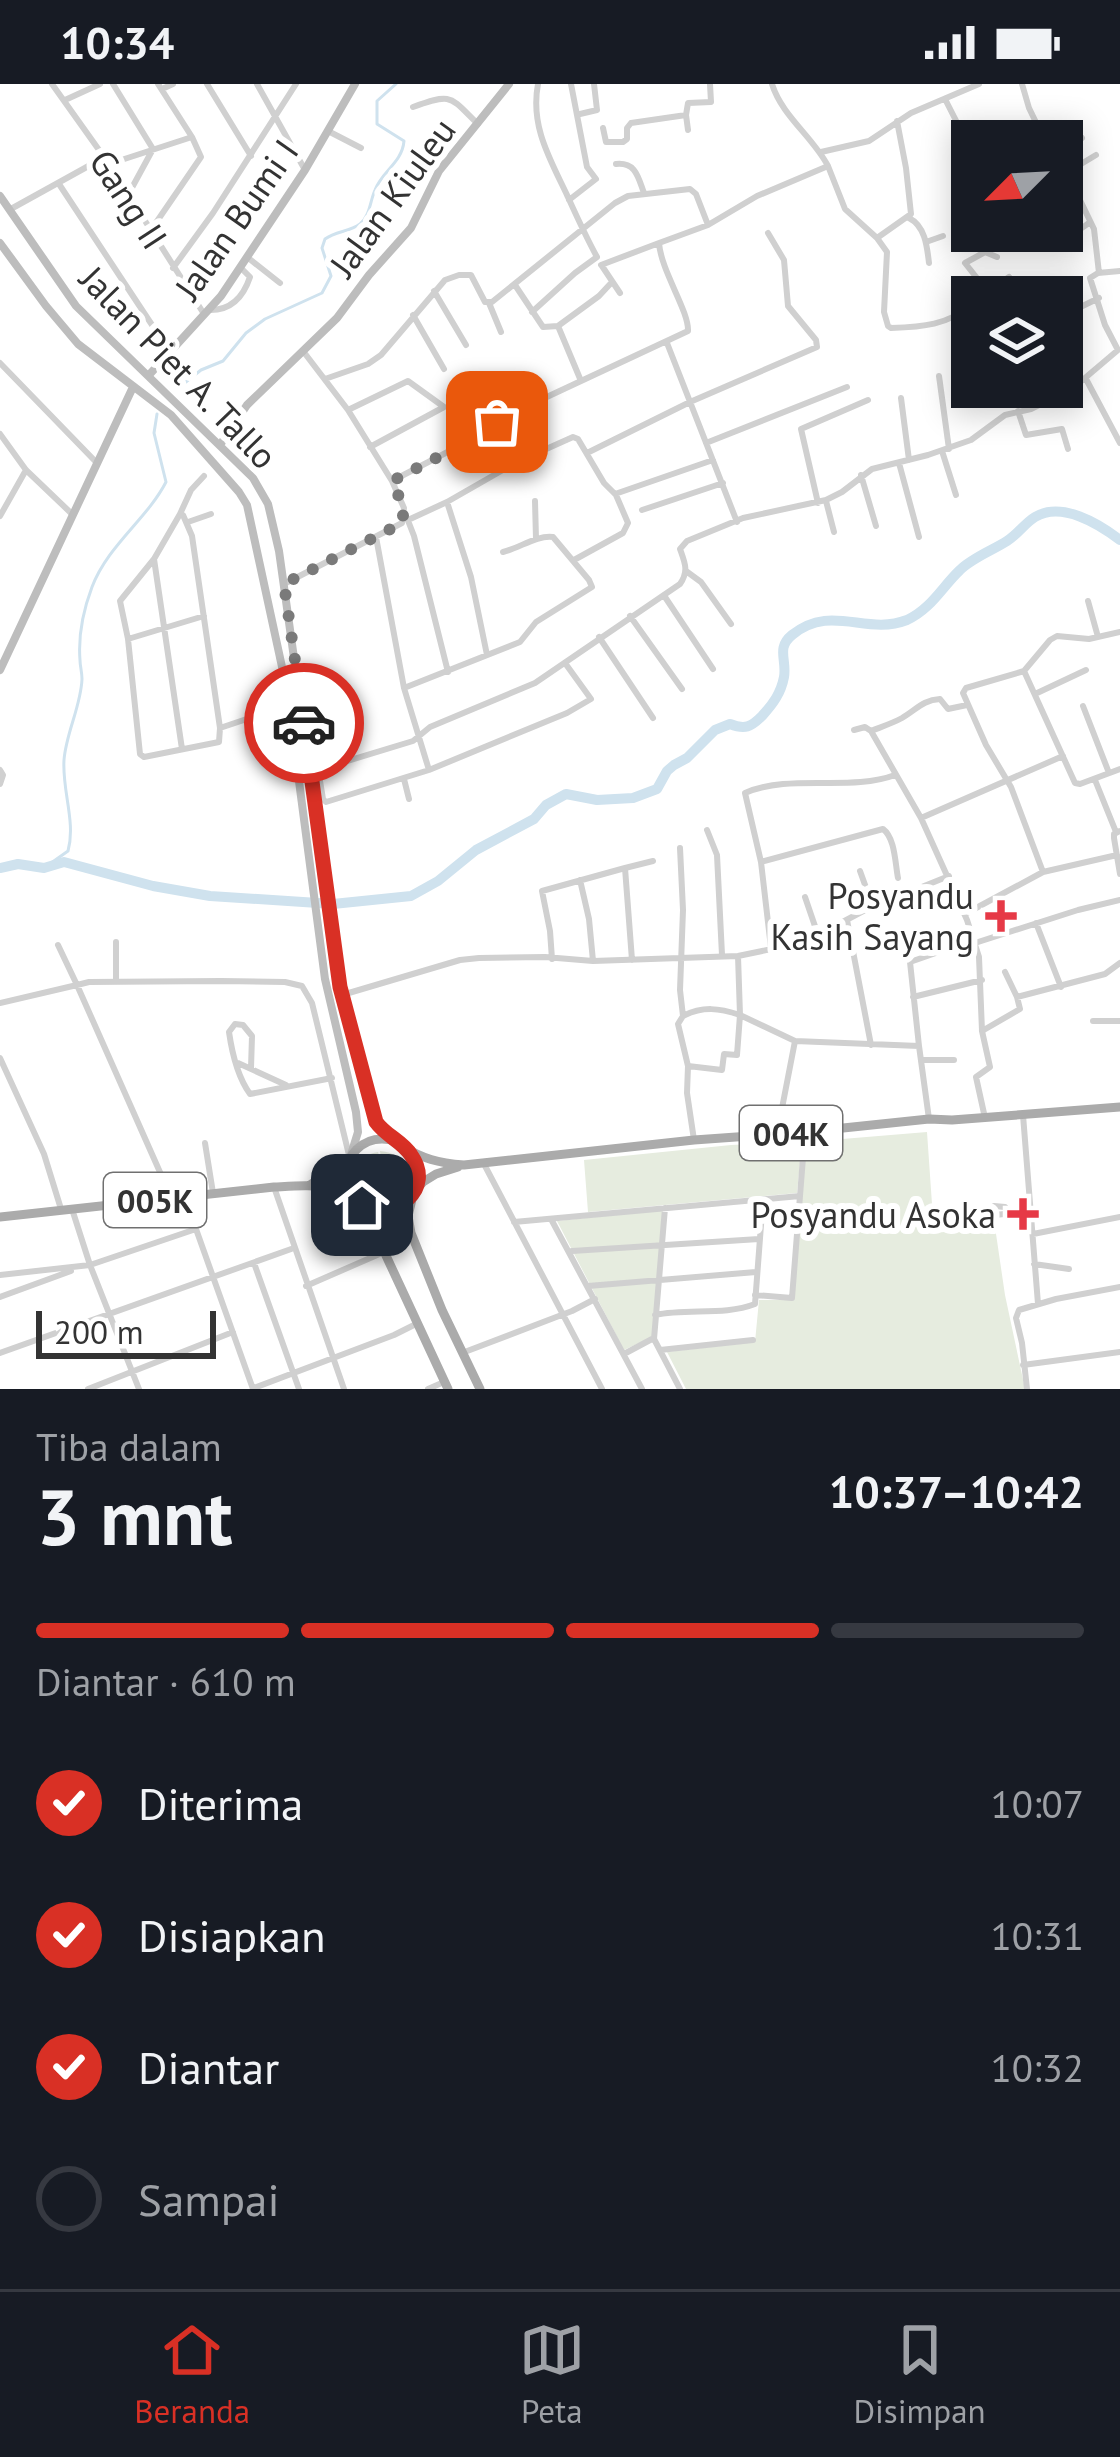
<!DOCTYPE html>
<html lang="id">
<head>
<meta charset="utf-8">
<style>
  :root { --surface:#171b24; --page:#20242c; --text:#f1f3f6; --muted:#9ea1a6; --line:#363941; --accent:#d93025 }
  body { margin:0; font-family:"PT Sans",sans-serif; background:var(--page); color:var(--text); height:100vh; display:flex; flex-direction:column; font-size:45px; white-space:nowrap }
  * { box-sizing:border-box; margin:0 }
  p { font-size:39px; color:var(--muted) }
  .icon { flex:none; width:66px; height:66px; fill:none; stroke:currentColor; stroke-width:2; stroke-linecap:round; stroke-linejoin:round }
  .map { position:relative; height:1305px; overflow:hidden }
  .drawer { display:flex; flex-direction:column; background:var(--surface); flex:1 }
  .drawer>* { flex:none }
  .needle { width:78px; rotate:246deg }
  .tools { position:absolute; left:951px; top:36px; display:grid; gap:24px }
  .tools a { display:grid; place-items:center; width:132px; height:132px; border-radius:0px; background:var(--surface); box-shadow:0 6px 30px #0003; font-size:60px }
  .scale { position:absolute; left:36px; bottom:30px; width:180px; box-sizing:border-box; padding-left:12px; border:6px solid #333; border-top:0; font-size:33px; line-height:42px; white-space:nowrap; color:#333; -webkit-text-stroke:9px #fff; paint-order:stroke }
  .pin { position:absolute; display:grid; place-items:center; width:102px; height:102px; color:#fff; margin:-51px; border-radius:24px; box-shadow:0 6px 18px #0006 }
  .courier { position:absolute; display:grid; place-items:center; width:120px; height:120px; margin:-60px; border:9px solid #d93025; border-radius:50%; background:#fff; color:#222; box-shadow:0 3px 15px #0007 }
  .headline em { font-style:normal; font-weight:600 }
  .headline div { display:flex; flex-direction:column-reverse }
  .headline { display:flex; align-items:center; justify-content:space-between; height:204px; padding:0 36px }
  h1 { font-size:78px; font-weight:600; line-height:90px }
  .bar { display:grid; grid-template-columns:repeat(4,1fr); gap:18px 12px; align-content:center; height:144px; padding:0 36px }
  .bar i { height:15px; border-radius:9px; background:var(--line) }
  .bar .on { background:var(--accent) }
  .bar p { grid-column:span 4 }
  ol { padding:0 36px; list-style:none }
  li { display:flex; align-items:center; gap:36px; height:132px }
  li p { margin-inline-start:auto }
  li .icon { padding:12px; border-radius:50%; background:var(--accent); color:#fff; stroke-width:4 }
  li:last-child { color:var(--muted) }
  li i { width:66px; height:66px; border:6px solid var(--line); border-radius:50% }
  .status { display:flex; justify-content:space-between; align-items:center; height:84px; padding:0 60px; background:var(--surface); direction:ltr }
  .status svg { height:33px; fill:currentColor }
  .menu { display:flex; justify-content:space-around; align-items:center; height:168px; border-top:3px solid var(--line); background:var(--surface); font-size:33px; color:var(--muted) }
  .menu a { display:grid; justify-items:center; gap:6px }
  .menu .on { color:var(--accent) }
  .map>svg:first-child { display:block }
  .green { fill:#e6ecdf }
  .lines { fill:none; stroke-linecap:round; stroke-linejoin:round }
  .stream { stroke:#cfe2ee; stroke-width:3 }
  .river { stroke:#cfe2ee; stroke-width:10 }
  .street { stroke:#d0d0d0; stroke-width:6 }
  .secondary { stroke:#bdbdbd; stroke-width:8 }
  .primary { stroke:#ababab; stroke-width:9 }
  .done { stroke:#7a7a7a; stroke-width:12; stroke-dasharray:0 21.6 }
  .route { stroke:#d93025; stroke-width:15 }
  .poi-dot { fill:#e63946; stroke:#fff; stroke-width:4.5 }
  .labels { text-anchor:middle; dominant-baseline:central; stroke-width:12; stroke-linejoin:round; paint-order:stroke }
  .shield { fill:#fff; stroke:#707070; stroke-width:3 }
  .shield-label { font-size:33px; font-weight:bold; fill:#333 }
  .street-label { font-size:36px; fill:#333; stroke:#fff }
  .poi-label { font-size:36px; fill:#333; stroke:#fff; text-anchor:end }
</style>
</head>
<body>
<div class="status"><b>10:34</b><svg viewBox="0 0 49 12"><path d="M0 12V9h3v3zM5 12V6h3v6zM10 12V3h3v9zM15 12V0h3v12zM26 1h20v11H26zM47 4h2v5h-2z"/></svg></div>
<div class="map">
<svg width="1120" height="1305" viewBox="0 0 1120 1305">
  <rect width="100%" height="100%" fill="#fff"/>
  <!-- green -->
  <path class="green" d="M927,1048L934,1149L995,1143L1005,1211L1025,1305H686L667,1268L755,1258L759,1216H793L806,1058Z
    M802,1058L797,1109L588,1128L584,1076L731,1061Z
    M380,1067C395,1068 403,1075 407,1089H394V1091L407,1090C406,1105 400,1112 386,1115L383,1102L384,1116C369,1116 360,1110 357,1095L360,1094L357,1093C356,1079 364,1070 378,1068L382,1081Z
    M663,1126L652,1253L624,1266L557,1137Z"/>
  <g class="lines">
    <!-- stream -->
    <path class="stream" d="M177,305L201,286L223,277L246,249L265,235L322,209L331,192L322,164L325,155C336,147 349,148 360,140C370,132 370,117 375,106C382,87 402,79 404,57L377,40V17L396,0
      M44,784L68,767C76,738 62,707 64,676C66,649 81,622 82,595C82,588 80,582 80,576C78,551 83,527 92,503C108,461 147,435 166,398L154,349L157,330"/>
    <!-- river -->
    <path class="river" d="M0,784L18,780L44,784L64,778L153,802L210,812L333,820L411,812L438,797L476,766L534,735L546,721L566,710L597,716L633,714L657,705L667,687L674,681L687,674L715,646L730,640C745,646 751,643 762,632C773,620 781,609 784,593C787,576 776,564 792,551C831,519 866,552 907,536C931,525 942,503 960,486C972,474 993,466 1007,457C1018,450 1025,439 1035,433C1062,417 1099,440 1120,456"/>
    <!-- street -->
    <path class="street" d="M52,0L109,80L204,230
      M113,0L153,65L128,111
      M207,0L251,72
      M257,0L305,86
      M1022,0L1029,24L1045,57
      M162,5L173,0
      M945,15L972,68
      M65,16L100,0
      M413,23C453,8 450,13 478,40
      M580,30L597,26L594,0
      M686,31L688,46
      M603,44L606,58H623L627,55V44L631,39L686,31L688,19L711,18L710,0
      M328,47L361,64
      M821,68L869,57L911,29L979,0
      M1062,68L1082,54
      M1062,70L1068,77L1079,114L1094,145L1099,189
      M109,80L192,53
      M616,80C636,78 638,93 644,109
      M828,82L845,125L877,154L887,168L884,228L888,242L891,244C923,243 947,241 972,221
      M1071,86L1096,71
      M59,100L156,247L173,266
      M569,116L596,95L587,83L571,0
      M9,126L103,74
      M909,134C925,142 927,162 929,179
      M151,146L201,73L192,53L158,0
      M1034,147L1041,156C1058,157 1077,149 1090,138
      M877,154L911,130L906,84L897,37
      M926,158L943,152
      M247,173L280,199
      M601,181L659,159
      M602,182L620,209
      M173,184L213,129L296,0
      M515,201L543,243L558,242
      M434,207L466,261
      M982,213L1009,193L1026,213
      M992,213L965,179L985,168L997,173
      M489,219L501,248
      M208,226C230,227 243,214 250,193L240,183
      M532,228L575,189L597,173C586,153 577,133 567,111C550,75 530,42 538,0
      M413,231L444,285
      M1062,232L1099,214
      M667,259L737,438
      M303,267L348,326L392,397
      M0,279L96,378
      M939,292L949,365
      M325,295L368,280L381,271L445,196L459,191H471L485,218H492L615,119L628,112L690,105L696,110L708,141
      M1086,295L1120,359
      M581,297L558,242L599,212L612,198
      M1017,303L1031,325
      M901,314L909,376
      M348,326L408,297L444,323L370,363
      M1018,327L1026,351L1062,345L1068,365
      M0,350L26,386L72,430
      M706,359L847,303
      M942,367L956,411
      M587,369L690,318L817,263L816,256L788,222L784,176L768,149
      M899,379L919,453
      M861,391L876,442
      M535,417L536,455
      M826,417L834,448
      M447,418L471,493L487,571
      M818,419L801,345L868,316
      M642,426L723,399
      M180,430L191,406L204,392
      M0,432L26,386
      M407,434L414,452L448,588
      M408,436L447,418L515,379L573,353L578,355L604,399L615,410L713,376
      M188,438L211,430
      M376,453L404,604L429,686
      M154,475L120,517L128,555L140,670L144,673L219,658L220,644L192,452L183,431L180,430L154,475L182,665
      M574,476L623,449L628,439L616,411
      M686,487L701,498L731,540
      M284,500L402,439L404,424L392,397L480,351L506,332L688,247C689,227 661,187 659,159L708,141L757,112L828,82C813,53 782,32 772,0
      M665,513L713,585
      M1088,517L1098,553
      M630,532L682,605
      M1120,548L1089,555L1057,552L1050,556L1024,587L1075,699L1080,700L1120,685
      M599,553L653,634
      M128,555L204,532
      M1024,587L966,604L963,609L986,661L1011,703L1043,788
      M404,604L520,558L536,538L592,503L589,496L553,453C536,451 520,464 503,468
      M1035,610L1086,586
      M967,621L948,625L940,615C923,616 917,625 902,634C893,639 881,643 871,647L921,734L967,836L979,873L982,947L990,983L976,993L985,1034
      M1083,622L1109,689
      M220,644L288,621
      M854,646L865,643L871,647
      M318,685L323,715L326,718L429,686L567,629L591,615L565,579
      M0,686L3,691L0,700
      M311,688L413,657L430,643L535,599L680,500C689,487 685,479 680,465L687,457L743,434L826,416L842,408L872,385L928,371L971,356L1005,331L1031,325L1072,305L1118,266L1105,241L1090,194L1098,189L1120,187
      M404,695L409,715
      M1095,696L1116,748
      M921,734L1063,672
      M707,746L717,771L722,871
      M1120,747L1114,750V754L1120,790
      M680,764L683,826L680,906L683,932L678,940L688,982L687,1009L694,1056
      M761,778L883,745C895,754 895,778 898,794
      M625,784L653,777
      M860,787L873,823
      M580,796L589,835L593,877
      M805,813L818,851
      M965,830L1043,788L1117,771
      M847,836L871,961
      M1036,839L1061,903
      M904,850L910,878
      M116,858V898
      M975,859L1078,826L1120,816
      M771,864L761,778L745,709C791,689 850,708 895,691
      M738,872L740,931L795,957L777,1050
      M552,875L550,847L542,807L625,784L632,876
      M342,911L460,876L479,874L545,873L593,877L738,872L805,858L867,825L949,792
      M913,913L982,896
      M1017,913L1105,890L1120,879
      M0,919L77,901L58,861
      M683,932C703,922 719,924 740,931L737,971L724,970L722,986L688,982
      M1093,937H1120
      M982,947L1020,925L1017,913L1005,888
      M795,957L919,962L929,1035
      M919,962L910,878L973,856
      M0,974L44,1070L61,1125
      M921,976H954
      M238,979L286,1001
      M251,984L252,952L243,941L235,940L229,948C232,969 237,992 250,1010L332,994
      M1023,1031L1038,1220
      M205,1059L213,1109
      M484,1080L602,1305
      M274,1103L344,1305
      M171,1113L77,901L89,898L221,897L285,898L302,902L312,919L349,1071
      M185,1113L196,1145
      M994,1122L1005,1123L1010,1129
      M665,1124L654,1255L680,1305
      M72,1125L90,1181L139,1305
      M995,1131L1032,1127
      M551,1135L642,1305
      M514,1138L800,1112
      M1033,1150L1120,1133
      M572,1167L759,1155
      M254,1179L299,1305
      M1034,1180L1069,1185
      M0,1191L90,1181L196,1145L253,1305
      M306,1202L384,1168
      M588,1202L756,1188
      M755,1211L792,1214L805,1048
      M0,1213L71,1187
      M655,1231C688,1224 724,1232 755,1220L763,1115
      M660,1266L753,1256
      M0,1269L294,1164
      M462,1269L572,1227L595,1215
      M624,1270L652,1255
      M1023,1281L1120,1268
      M254,1304L394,1251L418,1239
      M88,1305L233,1248
      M428,1305L444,1298
      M1027,1305L1022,1259L1016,1234L1019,1226L1056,1215L1120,1203"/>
    <!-- secondary -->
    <path class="secondary" d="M0,112L76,222L253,394L268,420L279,467L340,903L376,1038L386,1051L401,1061
      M0,159L46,222L78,260L171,331L239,408L247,421L287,606L325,895L356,1028L358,1048L350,1074
      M149,291L221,212L305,86L355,0
      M220,361L247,321L337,234L369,191L411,144L439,87L509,0
      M0,586L133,303"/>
    <!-- primary -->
    <path class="primary" d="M346 1091a36 36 0 1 1 72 0a36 36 0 1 1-72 0Z
      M401,1061C422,1075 439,1079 464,1081L694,1056L805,1048L929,1035L952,1036L1120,1023
      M458,1083L436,1090L423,1098L414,1107L408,1132L411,1149L442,1226L480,1305
      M310,1101L350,1074
      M0,1133L274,1103C315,1101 344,1097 369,1135L448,1305"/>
  </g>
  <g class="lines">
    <!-- done -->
    <path class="done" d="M304,639L284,500L402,439L404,424L392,397L480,351L497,338"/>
    <!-- route -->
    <path class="route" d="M304,639L340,903L376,1038C386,1052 402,1057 411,1071C435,1105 396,1136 362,1121"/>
  </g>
  <!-- markers -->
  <g class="poi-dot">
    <path d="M995 814h12v12h12v12h-12v12h-12v-12h-12v-12h12z"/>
    <path d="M1017 1112h12v12h12v12h-12v12h-12v-12h-12v-12h12z"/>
  </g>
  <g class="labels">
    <!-- shield labels -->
    <g class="shield">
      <rect x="740" y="1022" width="102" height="54" rx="9"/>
      <rect x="104" y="1089" width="102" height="54" rx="9"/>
    </g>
    <g class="shield-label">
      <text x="791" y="1049">004K</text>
      <text x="155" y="1116">005K</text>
    </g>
    <!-- street labels -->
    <g class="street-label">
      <text transform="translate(392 113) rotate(-54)">Jalan Kiuleu</text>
      <text transform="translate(129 115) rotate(57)">Gang II</text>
      <text transform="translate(236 135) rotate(-55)">Jalan Bumi I</text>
      <text transform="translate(179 283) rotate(46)">Jalan Piet A. Tallo</text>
    </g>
    <!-- poi labels -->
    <g class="poi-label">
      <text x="974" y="811">Posyandu<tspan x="974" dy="41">Kasih Sayang</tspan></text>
      <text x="996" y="1130">Posyandu Asoka</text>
    </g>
  </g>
</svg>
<div class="tools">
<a><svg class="needle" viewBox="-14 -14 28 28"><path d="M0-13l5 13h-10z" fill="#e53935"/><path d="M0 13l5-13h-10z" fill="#9ea1a6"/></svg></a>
<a><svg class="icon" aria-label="layers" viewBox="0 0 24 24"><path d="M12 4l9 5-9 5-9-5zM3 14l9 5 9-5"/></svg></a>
</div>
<div class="scale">200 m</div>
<div class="pin" style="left:497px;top:338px;background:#ea580c"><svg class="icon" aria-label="bag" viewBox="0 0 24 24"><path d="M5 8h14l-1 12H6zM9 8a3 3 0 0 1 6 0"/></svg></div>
<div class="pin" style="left:362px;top:1121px;background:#1f2937"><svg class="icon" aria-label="home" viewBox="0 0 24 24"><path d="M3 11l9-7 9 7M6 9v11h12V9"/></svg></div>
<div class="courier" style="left:304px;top:639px"><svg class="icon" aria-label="car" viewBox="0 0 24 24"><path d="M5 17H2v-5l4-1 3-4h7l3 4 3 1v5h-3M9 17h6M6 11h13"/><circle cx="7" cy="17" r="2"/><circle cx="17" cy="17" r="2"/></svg></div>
</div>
<section class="drawer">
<div class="headline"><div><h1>3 mnt</h1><p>Tiba dalam</p></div><em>10:37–10:42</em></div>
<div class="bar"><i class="on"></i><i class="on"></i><i class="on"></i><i></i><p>Diantar · 610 m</p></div>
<ol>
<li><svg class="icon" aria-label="check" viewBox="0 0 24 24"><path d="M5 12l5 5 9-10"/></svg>Diterima<p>10:07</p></li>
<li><svg class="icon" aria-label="check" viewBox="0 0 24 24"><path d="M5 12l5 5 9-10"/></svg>Disiapkan<p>10:31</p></li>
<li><svg class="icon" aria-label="check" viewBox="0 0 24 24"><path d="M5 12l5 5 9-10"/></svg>Diantar<p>10:32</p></li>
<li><i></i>Sampai</li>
</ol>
</section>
<nav class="menu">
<a class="on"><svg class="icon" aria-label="home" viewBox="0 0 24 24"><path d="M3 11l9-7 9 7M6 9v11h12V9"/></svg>Beranda</a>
<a><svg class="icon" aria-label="map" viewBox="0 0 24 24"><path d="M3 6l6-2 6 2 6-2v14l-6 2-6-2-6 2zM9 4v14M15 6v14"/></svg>Peta</a>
<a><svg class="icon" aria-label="saved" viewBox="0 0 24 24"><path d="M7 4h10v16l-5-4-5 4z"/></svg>Disimpan</a>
</nav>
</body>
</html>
